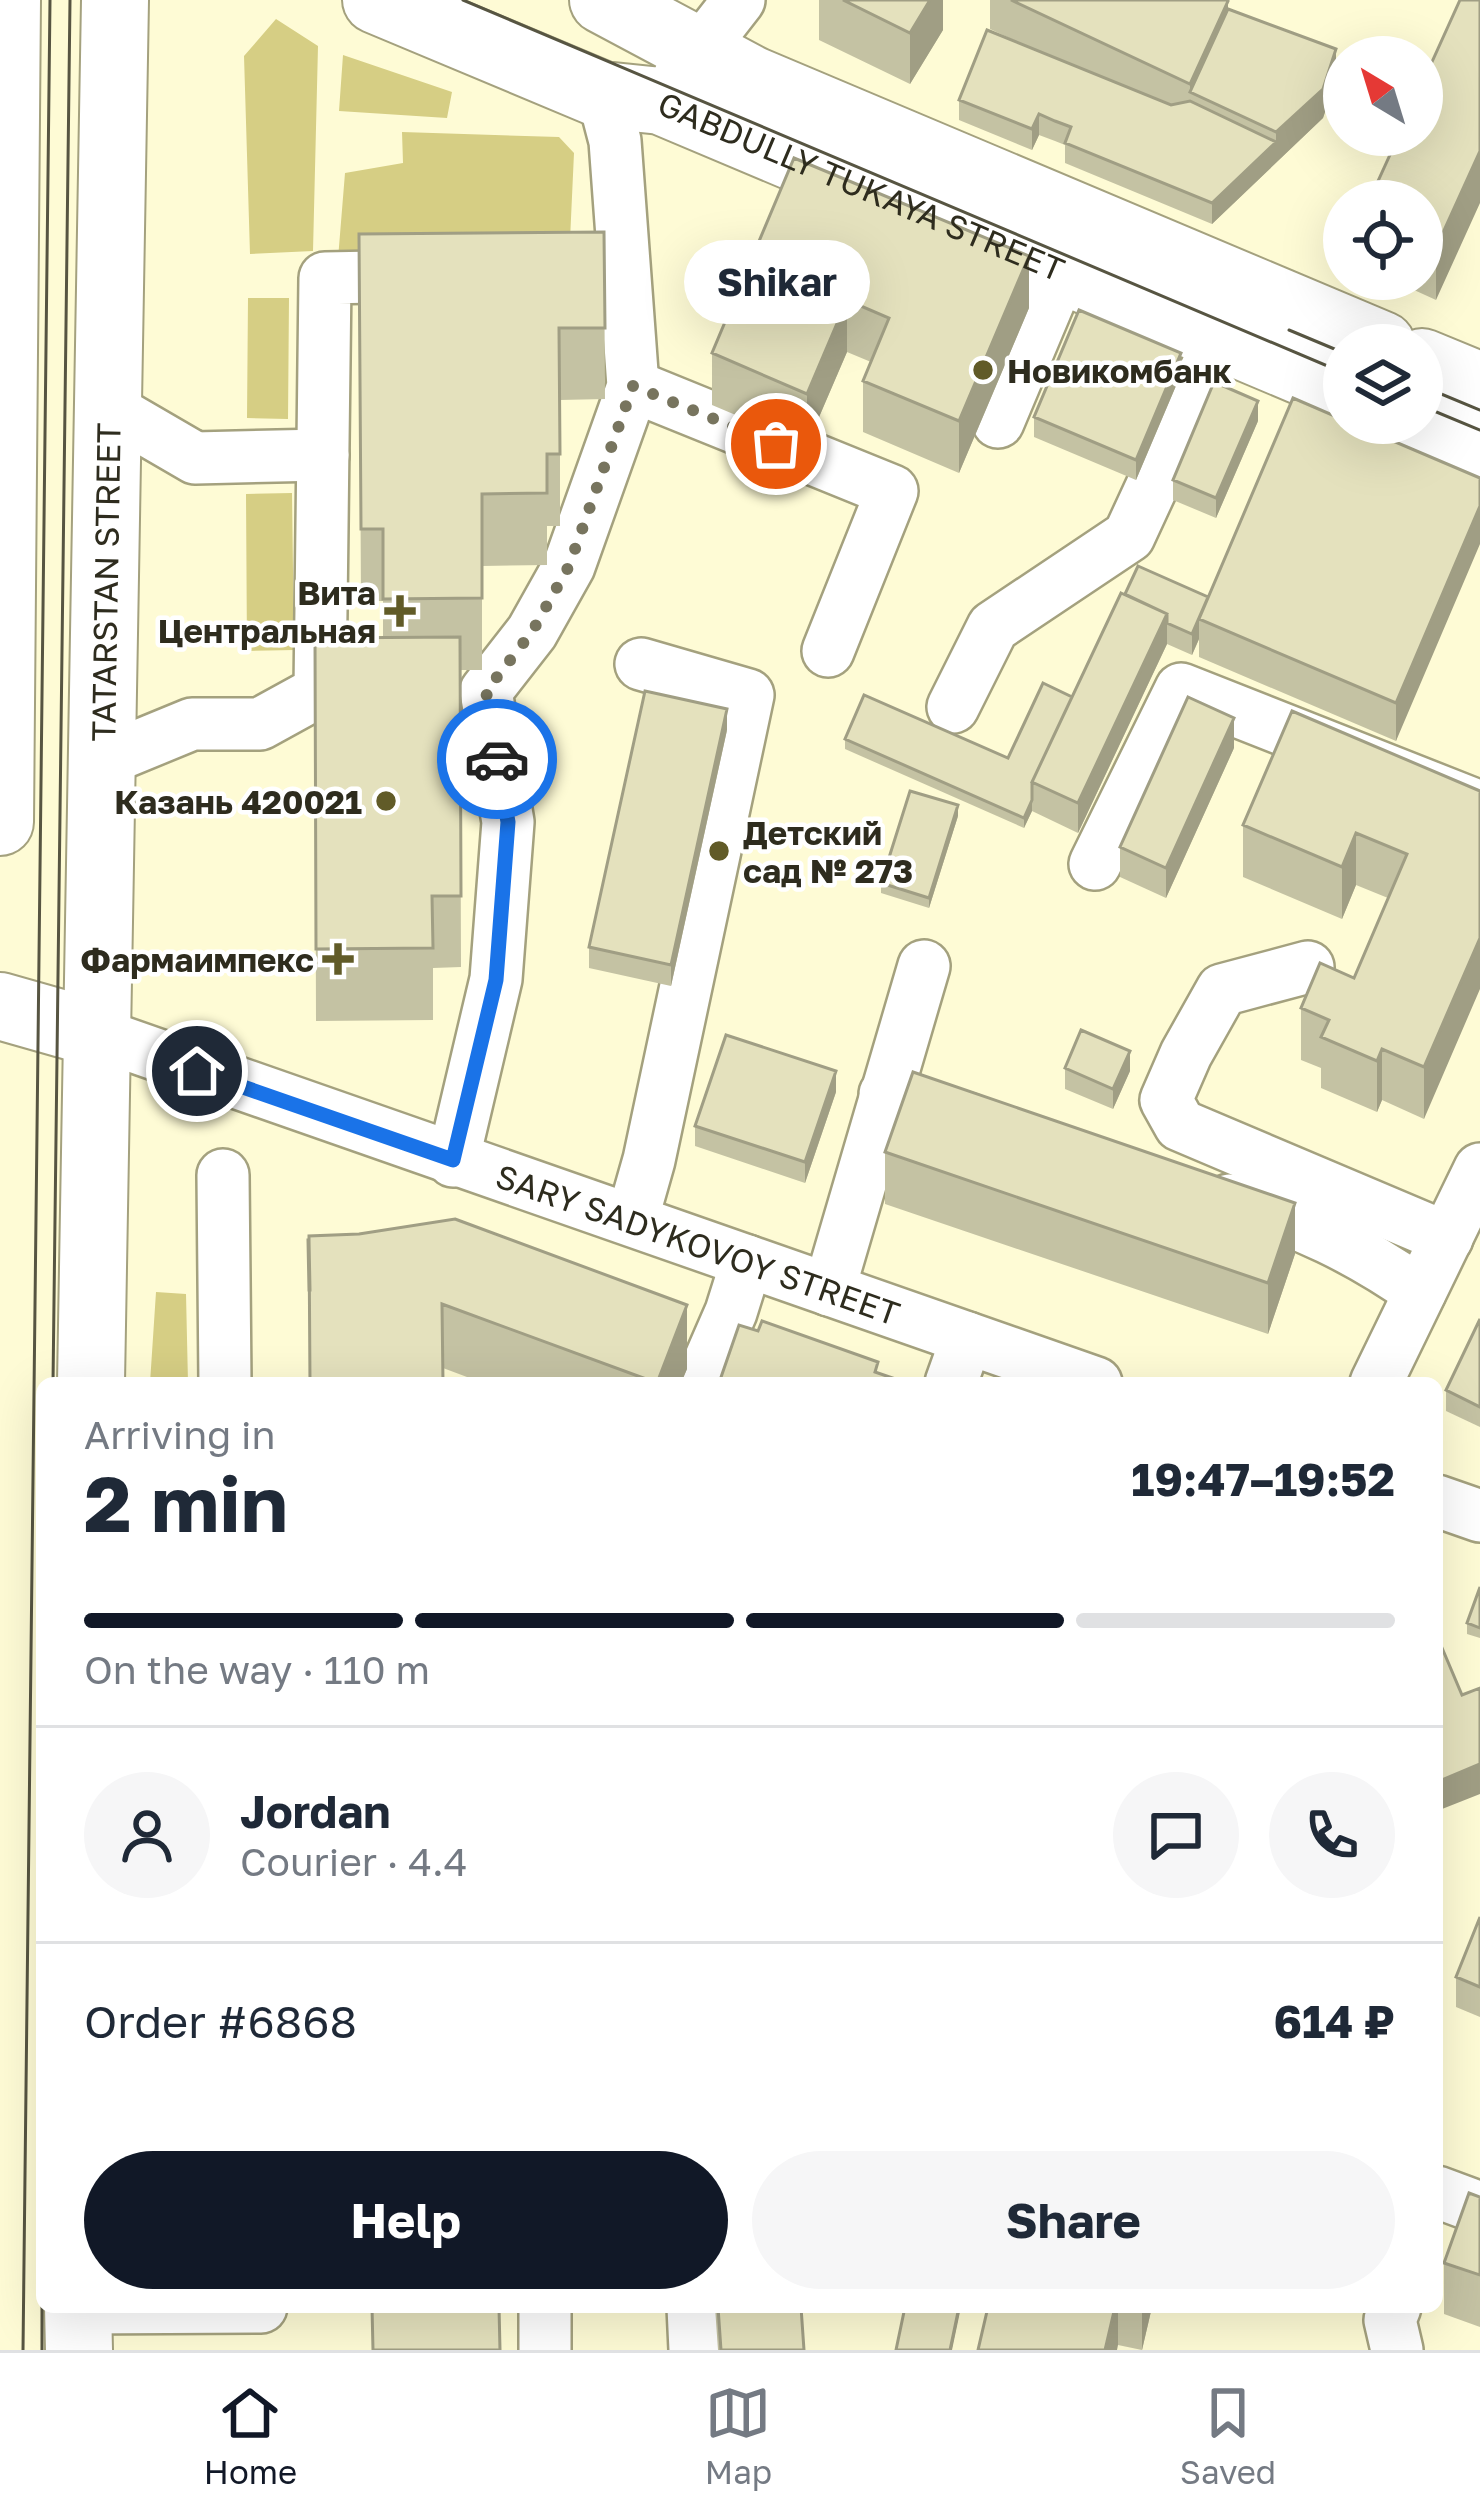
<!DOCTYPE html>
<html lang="en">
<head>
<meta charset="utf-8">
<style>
  :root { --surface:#fff; --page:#f6f6f7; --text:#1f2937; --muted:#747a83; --line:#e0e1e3; --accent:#111827 }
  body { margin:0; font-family:"Golos Text",sans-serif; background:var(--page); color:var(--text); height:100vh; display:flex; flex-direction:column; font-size:45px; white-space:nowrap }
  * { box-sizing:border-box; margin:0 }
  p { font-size:39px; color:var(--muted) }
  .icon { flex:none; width:66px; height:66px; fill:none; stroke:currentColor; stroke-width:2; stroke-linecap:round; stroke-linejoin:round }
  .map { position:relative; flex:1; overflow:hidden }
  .side { position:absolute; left:36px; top:1377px; width:1407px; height:936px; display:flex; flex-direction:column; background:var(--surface); border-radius:18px; box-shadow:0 12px 48px #0002 }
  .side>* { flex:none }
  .needle { width:78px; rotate:322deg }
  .controls { position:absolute; left:1323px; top:36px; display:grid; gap:24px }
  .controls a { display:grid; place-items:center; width:120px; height:120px; border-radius:50%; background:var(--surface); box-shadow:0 12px 48px #0002; font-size:60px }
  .pin { position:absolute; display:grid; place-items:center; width:102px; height:102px; color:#fff; margin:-51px; border:6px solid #fff; border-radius:50%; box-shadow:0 3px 12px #0007 }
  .courier { position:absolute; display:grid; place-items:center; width:120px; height:120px; margin:-60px; border:9px solid #1a73e8; border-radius:50%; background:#fff; color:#222; box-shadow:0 3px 15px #0007 }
  .bubble { position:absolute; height:84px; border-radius:42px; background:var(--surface); box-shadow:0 12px 48px #0002; font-size:39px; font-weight:700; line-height:84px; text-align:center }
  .headline em { font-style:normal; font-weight:700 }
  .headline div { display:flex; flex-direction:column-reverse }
  .headline { display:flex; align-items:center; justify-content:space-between; height:204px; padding:0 48px }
  h1 { font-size:78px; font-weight:700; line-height:90px }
  .bar { display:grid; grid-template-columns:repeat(4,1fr); gap:18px 12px; align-content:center; height:144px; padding:0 48px }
  .bar i { height:15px; border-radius:9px; background:var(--line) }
  .bar .on { background:var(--accent) }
  .bar p { grid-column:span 4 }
  .line { display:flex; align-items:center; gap:30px; padding:0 48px; border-top:3px solid var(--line) }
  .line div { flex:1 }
  .round { display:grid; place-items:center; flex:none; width:126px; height:126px; border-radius:63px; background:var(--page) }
  .cta { display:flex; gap:24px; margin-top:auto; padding:24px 48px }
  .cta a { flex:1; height:138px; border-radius:72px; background:var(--accent); color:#fff; font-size:48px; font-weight:700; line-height:138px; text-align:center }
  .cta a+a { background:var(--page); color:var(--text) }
  .tab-bar { display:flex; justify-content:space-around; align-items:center; height:168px; border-top:3px solid var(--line); background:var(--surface); font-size:33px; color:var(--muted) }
  .tab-bar a { display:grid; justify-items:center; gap:6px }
  .tab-bar .on { color:var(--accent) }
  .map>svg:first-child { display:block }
  .grass { fill:#d6ce84 }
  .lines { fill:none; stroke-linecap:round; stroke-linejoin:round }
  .minor-casing { stroke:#a4a17e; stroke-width:56 }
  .major-casing { stroke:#a4a17e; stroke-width:70 }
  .minor { stroke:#fff; stroke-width:51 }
  .major { stroke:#fff; stroke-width:66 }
  .tram { stroke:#575542; stroke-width:3 }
  .wall { fill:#c4c2a3 }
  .shaded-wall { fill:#a09e84 }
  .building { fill:#e4e1bd; stroke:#a09e84; stroke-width:3 }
  .done { stroke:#77745e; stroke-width:12; stroke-dasharray:0 21.6 }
  .route { stroke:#1a73e8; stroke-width:15 }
  .poi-dot { fill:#615b28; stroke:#fff; stroke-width:4.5 }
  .labels { text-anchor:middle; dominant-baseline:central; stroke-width:9; stroke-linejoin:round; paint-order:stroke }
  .street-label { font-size:33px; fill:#2e2c1e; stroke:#fff }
  .poi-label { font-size:33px; font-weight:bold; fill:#2e2c1e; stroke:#fff; text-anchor:end }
</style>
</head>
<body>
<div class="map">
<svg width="1480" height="2350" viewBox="0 0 1480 2350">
  <rect width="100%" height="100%" fill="#fefbd5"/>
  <!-- grass -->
  <path class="grass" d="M276,19L318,46L313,251L250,254L244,56Z
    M343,55L452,92L447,118L339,111Z
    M402,132L559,137L574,153L570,240L338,259L345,173L403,163Z
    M248,298H289L288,419L247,418Z
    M292,493L294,650L247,651L246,494Z
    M156,1292L186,1294L188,1383H150Z"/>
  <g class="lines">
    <!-- minor casing -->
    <g class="minor-casing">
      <g id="minor">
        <path d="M679,77L739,0"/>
        <path d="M633,386L892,491L828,651"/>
        <path d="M109,408L195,458L323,455"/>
        <path d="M998,422L1062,270"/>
        <path d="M953,707L993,627L1129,536L1221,337"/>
        <path d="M102,761L192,724H260L320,691L325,278L427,276"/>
        <path d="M1095,864L1181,689L1480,807"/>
        <path d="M1308,967L1222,990L1186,1054L1166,1100L1180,1125L1447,1238"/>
        <path id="s1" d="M95,1033L1096,1383"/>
        <path d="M885,1094L970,1120"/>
        <path d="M453,1161L496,979L508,822L486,691L532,632L569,566L633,386L615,141L603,95"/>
        <path d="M223,1175L225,1383"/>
        <path d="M1229,1200C1302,1222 1357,1248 1420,1292"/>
        <path d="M632,1220L649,1160L748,695L641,664"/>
        <path d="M829,1290L924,966"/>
        <path d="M700,1383L731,1312L747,1261"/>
        <path d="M951,1383L967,1338"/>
        <path d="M1376,1383L1480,1169"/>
        <path d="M1437,1501L1480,1516"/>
        <path d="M1437,2192L1480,2208"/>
        <path d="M545,2307V2350"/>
        <path d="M693,2307L695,2350"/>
        <path d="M1395,2307L1390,2320L1397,2350"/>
        <path d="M78,2308L261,2307"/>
      </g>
    </g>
    <!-- major casing -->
    <g class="major-casing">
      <g id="major">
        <path id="s2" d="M376,0L603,95L661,101L1344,389"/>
        <path d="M603,0L753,80L1382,345"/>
        <path d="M1422,362L1480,386"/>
        <path d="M1422,422L1480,446"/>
        <path d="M0,822L7,0"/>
        <path d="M0,1006L95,1033"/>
        <path id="s3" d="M91,1383L115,0"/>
        <path d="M78,2307L79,2350"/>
      </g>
    </g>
    <!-- minor -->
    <use href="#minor" class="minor"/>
    <!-- major -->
    <use href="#major" class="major"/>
    <!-- tram -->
    <path class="tram" d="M463,0L1344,373
      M1289,330L1344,353
      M1422,386L1480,410
      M1422,406L1480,430
      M53,1383L70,0
      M23,2350L50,0
      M42,2350V2307"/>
  </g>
  <!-- wall -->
  <path class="wall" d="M819,0H943V30L910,84L819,40Z
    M990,0H1227L1228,9L1336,79L1323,118L1212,224L1065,163V145L1055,141L1039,135L1032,150L959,120V100L1029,47L990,29Z
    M1460,0L1436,300L1390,279H1422V201Z
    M794,158L1029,308L959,473L863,432V381L871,362L847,352L807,445L712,405V353Z
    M604,232L605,399L560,400V526H547V565L482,566V670H460L461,967L433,968V1020L316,1021L315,638L383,637V601H361L359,234Z
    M1181,374L1136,480L1034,437V417Z
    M1258,421L1216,518L1173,500V480Z
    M1480,478L1396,741L1199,657V639L1192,655L1167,644L1078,833L1032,811L1024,828L845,749V739L1008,758L1072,697L1125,594L1208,597Z
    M727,730L671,986L589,968V947Z
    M1234,748L1166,898L1120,877V847Z
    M1480,791L1424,1119L1382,1100L1377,1112L1321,1088V1068L1301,1060V1008L1354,978L1388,898L1356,885L1342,919L1243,877V825Z
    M958,816L929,908L881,893V883Z
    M1065,1068L1130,1071L1113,1109L1065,1089Z
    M836,1092L805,1183L695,1146V1126Z
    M885,1152L1295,1254L1268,1334L885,1204Z
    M308,1250L687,1369L681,1383H483L443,1368L309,1300Z
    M1480,1319V1427L1446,1411V1390Z
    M1480,1587V1638L1467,1634V1623Z
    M1480,1917V2017L1456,2007V1977Z
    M1480,2197V2327L1444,2314V2263Z
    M715,2307H801L804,2350H718Z
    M988,2307H1152L1142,2350L1118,2345Z"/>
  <!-- shaded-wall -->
  <path class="shaded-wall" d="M930,0H943V30L910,84V33Z
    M1228,1V39L1190,92V122V84Z
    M1336,49V79L1323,118L1212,224V203L1276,142V132Z
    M1039,114V135L1032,150V129Z
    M1480,151V203L1436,300V248Z
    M1029,256V308L959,473V421Z
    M847,300V352L807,445V394Z
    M1181,353V374L1136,480V460Z
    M1258,401V421L1216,518V498Z
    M1480,506V544L1396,741V703Z
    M1208,597L1199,619V639L1192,655V634Z
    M1167,614V644L1078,833V803Z
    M727,709V730L671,986V965Z
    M1234,718V748L1166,898V868Z
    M1032,800V811L1024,828V818Z
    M958,805V816L929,908V898Z
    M1356,833V885L1342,919V867Z
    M1480,938V989L1424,1119V1067Z
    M1382,1049V1100L1377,1112V1061Z
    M1130,1051V1071L1113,1109V1089Z
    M836,1071V1092L805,1183V1162Z
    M1295,1203V1254L1268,1334V1283Z
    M687,1305V1369L681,1383H657Z
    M1480,1764V1794L1437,1811V1782Z
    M959,2307H961L952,2350H950Z
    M1115,2307H1118V2345L1117,2350H1105Z
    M1142,2307H1152L1142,2350Z"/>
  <!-- building -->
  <path class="building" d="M843,0H930L910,33Z
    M1011,0H1227L1228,1L1190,84Z
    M1460,0H1480V151L1436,248L1422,242V201H1369L1399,135H1422V84Z
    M1228,9L1336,49L1323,89L1276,132L1190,92Z
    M987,30L1171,105L1190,101L1276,142L1212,203L1065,143L1071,127L1055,121L1039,114L1032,129L959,100Z
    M794,158L1029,256L959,421L863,381L889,318L847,300L807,394L712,353Z
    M604,232L605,328H559L560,454H547V493L482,494V598L383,599V529H361L359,234Z
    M1079,310L1181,353L1136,460L1034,417Z
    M1214,382L1258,401L1216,498L1173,480Z
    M1293,398L1344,420V423H1351L1480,478V506L1396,703L1199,619Z
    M1138,566L1208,597L1192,634L1167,623V614L1125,594Z
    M1121,593L1167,614L1078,803L1032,782Z
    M460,637L461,896H432L433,948L316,949L315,638Z
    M1043,683L1072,697L1032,782V800L1024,818L845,739L864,695L1008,758Z
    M645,691L727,709L671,965L589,947Z
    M1188,697L1234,718L1166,868L1120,847Z
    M1292,711L1480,791V938L1424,1067L1382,1049L1377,1061L1321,1037L1329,1020L1301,1008L1320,963L1354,978L1407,854L1356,833L1342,867L1243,825Z
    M910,791L958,805L929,898L881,883Z
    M1081,1030L1130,1051L1113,1089L1065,1068Z
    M726,1035L836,1071L805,1162L695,1126Z
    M913,1072L1295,1203L1268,1283L885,1152Z
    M455,1219L687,1305L657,1383L442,1304L443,1383H310L309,1236L359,1234Z
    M308,1240H309L310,1290H309Z
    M1480,1319V1407L1446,1390Z
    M762,1321L878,1362L875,1372L907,1383H719L739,1325L758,1331Z
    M1480,1587V1628L1467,1623Z
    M1437,1636L1462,1695L1480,1688V1764L1437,1782Z
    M1480,1917V1987L1456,1977Z
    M1469,2193L1480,2197V2275L1444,2263Z
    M372,2307H499L500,2350H373Z
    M718,2307H801L804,2350H721Z
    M905,2307H959L950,2350H896Z
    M988,2307H1115L1105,2350H978Z"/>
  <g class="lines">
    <!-- done -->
    <path class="done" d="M497,759L486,691L532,632L569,566L633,386L776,444"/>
    <!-- route -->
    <path class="route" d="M197,1071L453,1160L496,980L508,822L497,759"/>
  </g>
  <!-- markers -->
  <g class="poi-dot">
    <circle cx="983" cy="370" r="12"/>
    <path d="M394 593h12v12h12v12h-12v12h-12v-12h-12v-12h12z"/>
    <circle cx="386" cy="801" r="12"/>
    <circle cx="719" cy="851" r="12"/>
    <path d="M332 941h12v12h12v12h-12v12h-12v-12h-12v-12h12z"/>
  </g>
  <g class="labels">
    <!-- street labels -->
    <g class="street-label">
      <text stroke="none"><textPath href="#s2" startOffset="522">GABDULLY TUKAYA STREET</textPath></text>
      <text stroke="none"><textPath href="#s3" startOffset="801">TATARSTAN STREET</textPath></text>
      <text stroke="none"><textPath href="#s1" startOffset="639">SARY SADYKOVOY STREET</textPath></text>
    </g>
    <!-- poi labels -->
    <g class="poi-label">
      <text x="1007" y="370" text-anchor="start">Новикомбанк</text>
      <text x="376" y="592">Вита<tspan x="376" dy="38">Центральная</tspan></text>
      <text x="362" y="801">Казань 420021</text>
      <text x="743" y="832" text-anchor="start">Детский<tspan x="743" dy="38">сад № 273</tspan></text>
      <text x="314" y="959">Фармаимпекс</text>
    </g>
  </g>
</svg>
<div class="controls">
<a><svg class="needle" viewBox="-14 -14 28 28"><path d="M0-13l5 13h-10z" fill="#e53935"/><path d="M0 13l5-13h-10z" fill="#747a83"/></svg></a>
<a><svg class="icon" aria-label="locate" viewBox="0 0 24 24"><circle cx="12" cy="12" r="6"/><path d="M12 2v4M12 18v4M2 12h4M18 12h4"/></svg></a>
<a><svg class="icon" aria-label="layers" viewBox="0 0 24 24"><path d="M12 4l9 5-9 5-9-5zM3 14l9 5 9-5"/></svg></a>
</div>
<div class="pin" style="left:776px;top:444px;background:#ea580c"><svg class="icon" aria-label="bag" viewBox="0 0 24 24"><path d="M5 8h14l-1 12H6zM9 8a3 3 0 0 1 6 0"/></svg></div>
<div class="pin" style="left:197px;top:1071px;background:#1f2937"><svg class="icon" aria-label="home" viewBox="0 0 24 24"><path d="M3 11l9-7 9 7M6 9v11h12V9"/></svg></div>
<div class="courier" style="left:497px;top:759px"><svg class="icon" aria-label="car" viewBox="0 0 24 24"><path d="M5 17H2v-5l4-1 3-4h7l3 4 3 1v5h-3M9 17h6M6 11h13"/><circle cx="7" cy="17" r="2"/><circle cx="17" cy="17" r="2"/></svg></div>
<div class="bubble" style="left:684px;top:240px;width:186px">Shikar</div>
<section class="side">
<div class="headline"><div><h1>2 min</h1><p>Arriving in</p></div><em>19:47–19:52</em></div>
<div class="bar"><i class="on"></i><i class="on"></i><i class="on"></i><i></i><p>On the way · 110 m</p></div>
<div class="line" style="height:216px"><a class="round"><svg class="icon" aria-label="person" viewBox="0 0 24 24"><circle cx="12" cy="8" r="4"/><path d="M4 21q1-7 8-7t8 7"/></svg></a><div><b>Jordan</b><p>Courier · 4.4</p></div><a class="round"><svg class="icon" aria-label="chat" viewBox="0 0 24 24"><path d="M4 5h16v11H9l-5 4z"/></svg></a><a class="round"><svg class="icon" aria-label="phone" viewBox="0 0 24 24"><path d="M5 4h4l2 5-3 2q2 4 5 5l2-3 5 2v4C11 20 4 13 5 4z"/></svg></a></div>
<div class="line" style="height:156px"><div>Order #6868</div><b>614 ₽</b></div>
<div class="cta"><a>Help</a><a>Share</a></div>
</section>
</div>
<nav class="tab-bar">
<a class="on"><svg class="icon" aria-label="home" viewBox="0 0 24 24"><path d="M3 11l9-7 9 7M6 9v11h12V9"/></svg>Home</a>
<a><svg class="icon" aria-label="map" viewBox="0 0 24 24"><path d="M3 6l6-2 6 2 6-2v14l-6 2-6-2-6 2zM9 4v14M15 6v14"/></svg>Map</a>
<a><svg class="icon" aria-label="saved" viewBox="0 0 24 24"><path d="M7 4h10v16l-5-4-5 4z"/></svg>Saved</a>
</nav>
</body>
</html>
